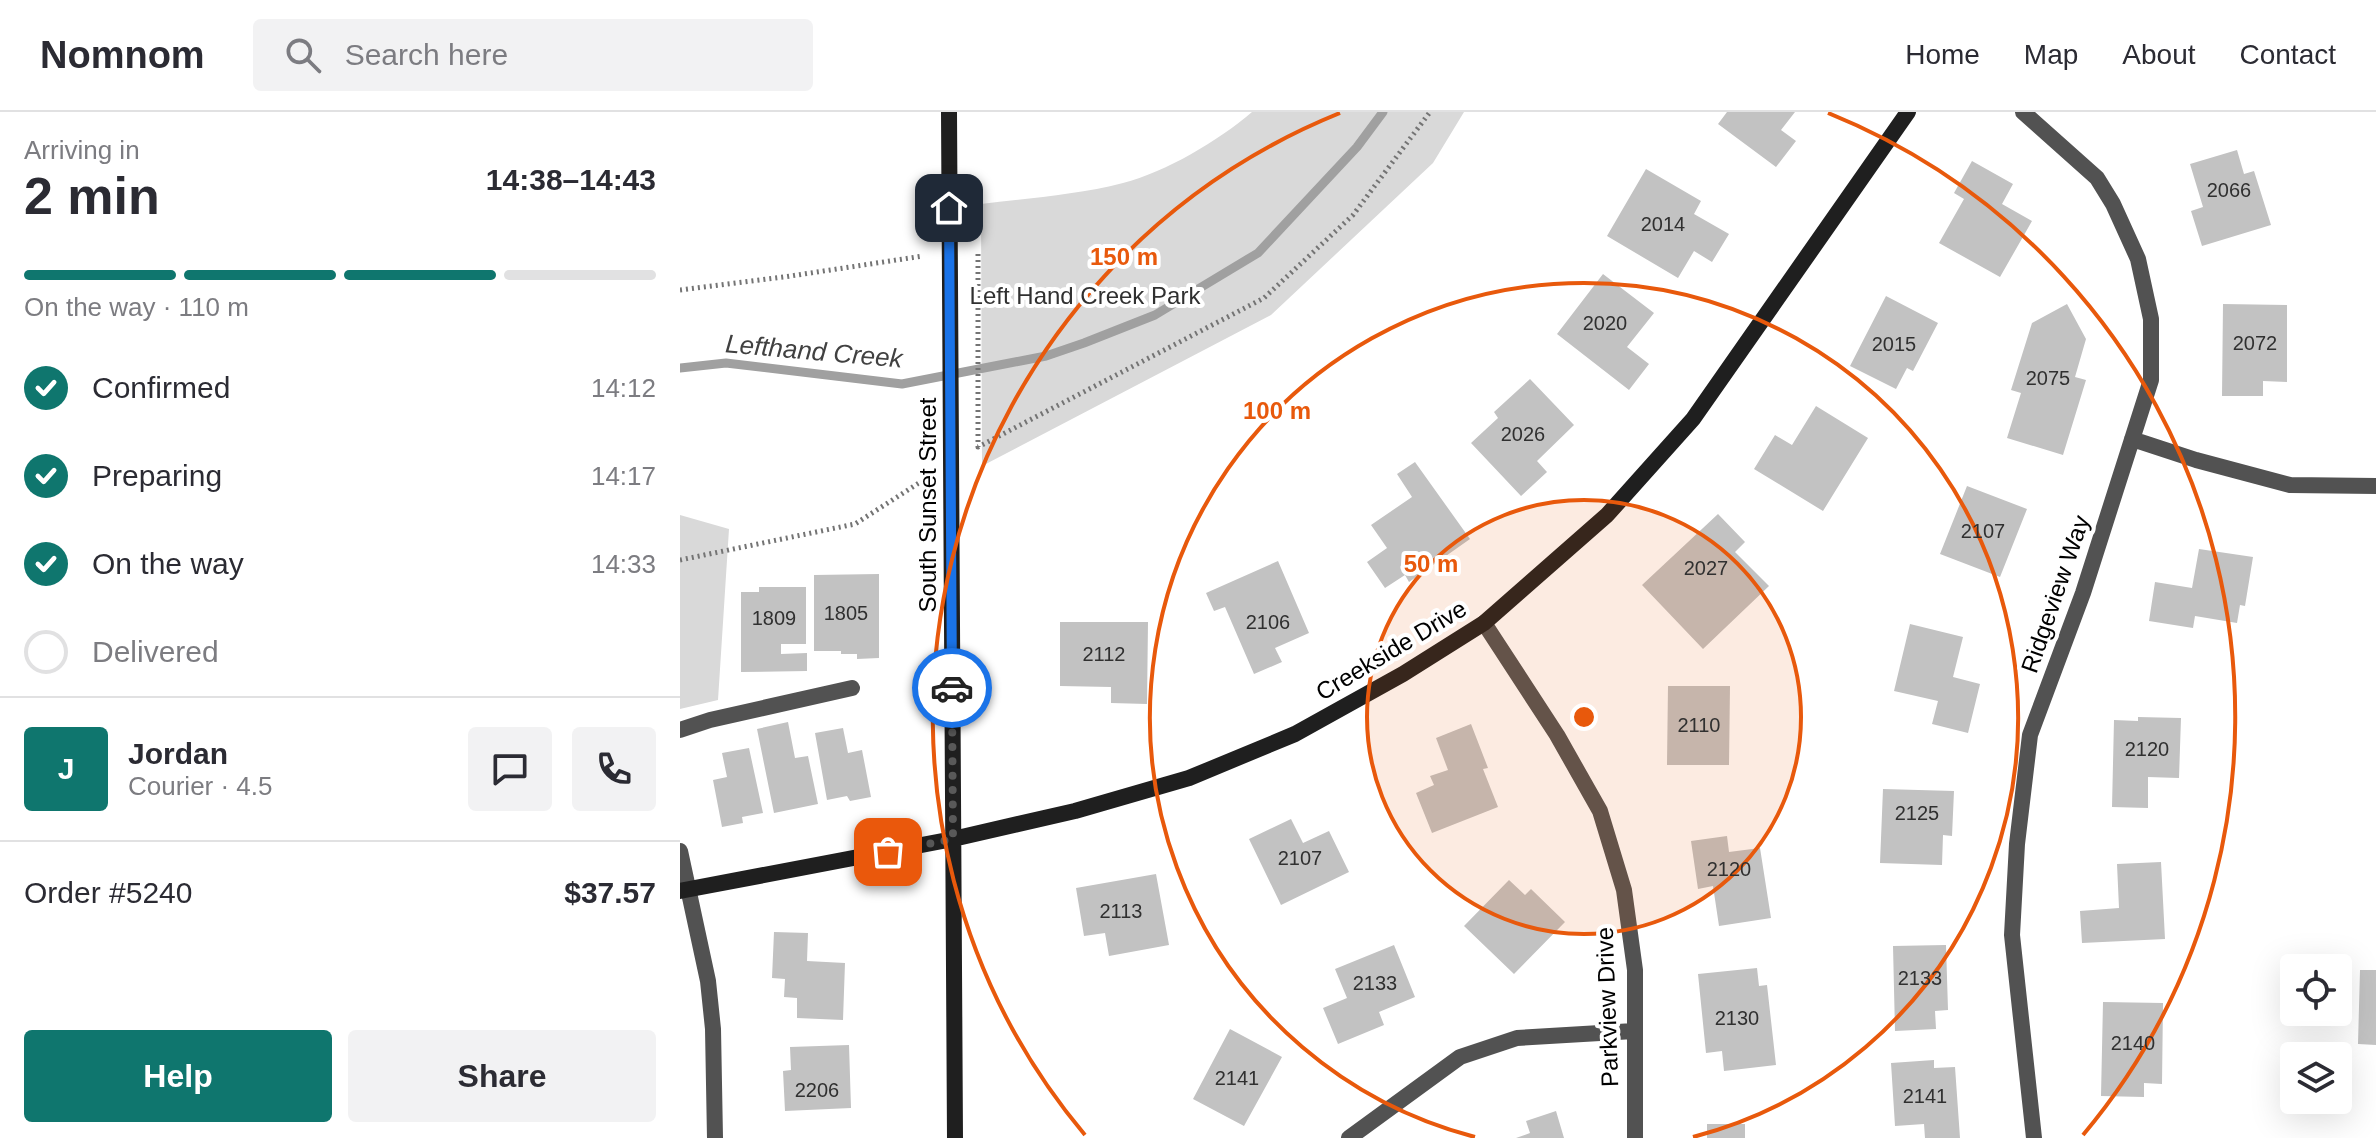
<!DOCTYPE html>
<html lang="en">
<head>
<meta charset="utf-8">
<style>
  :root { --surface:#fff; --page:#f2f2f3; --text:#2b2b33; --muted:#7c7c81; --line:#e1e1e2; --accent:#0f766e }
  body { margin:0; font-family:Helvetica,sans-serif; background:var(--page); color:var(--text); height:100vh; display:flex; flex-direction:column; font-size:30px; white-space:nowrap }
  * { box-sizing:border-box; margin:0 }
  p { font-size:26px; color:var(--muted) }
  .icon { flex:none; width:44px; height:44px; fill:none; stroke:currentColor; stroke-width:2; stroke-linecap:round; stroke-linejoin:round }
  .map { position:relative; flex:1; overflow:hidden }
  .drawer { display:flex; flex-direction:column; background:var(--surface); width:680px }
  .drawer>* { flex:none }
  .fabs { position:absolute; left:1600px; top:842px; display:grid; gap:16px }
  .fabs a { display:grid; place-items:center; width:72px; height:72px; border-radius:8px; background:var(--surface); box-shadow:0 8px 32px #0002; font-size:40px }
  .pin { position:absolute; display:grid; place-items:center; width:68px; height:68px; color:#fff; margin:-34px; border-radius:16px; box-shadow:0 4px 12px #0006 }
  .courier { position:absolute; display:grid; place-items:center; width:80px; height:80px; margin:-40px; border:6px solid #1a73e8; border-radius:50%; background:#fff; color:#222; box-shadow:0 2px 10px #0007 }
  .head em { font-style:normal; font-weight:700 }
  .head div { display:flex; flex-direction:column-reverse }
  .head { display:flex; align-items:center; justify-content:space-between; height:136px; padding:0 24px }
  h1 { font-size:52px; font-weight:700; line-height:60px }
  .bar { display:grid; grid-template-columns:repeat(4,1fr); gap:12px 8px; align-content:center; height:96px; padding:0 24px }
  .bar i { height:10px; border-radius:6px; background:var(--line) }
  .bar .active { background:var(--accent) }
  .bar p { grid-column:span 4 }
  .line { display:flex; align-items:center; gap:20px; padding:0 24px; border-top:2px solid var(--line) }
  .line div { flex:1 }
  .round { display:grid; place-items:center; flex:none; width:84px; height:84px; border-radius:8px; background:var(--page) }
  ol { padding:0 24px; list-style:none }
  li { display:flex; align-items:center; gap:24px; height:88px }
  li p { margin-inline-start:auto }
  li .icon { padding:8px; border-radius:50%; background:var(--accent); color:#fff; stroke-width:4 }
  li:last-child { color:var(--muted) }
  li i { width:44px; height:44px; border:4px solid var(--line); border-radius:50% }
  .action { display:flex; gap:16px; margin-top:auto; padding:16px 24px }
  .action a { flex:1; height:92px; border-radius:8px; background:var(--accent); color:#fff; font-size:32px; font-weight:700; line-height:92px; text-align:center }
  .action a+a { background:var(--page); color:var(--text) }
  header { display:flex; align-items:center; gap:48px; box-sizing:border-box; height:112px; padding:0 40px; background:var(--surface); border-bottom:2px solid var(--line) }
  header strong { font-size:38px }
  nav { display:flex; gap:44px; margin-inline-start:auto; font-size:28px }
  .search { width:560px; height:72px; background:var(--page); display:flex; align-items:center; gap:20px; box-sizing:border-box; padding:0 28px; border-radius:8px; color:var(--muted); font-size:30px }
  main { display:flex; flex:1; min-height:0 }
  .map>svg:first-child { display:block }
  .green { fill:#d9d9d9 }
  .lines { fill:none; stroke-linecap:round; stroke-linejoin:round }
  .stream { stroke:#a0a0a0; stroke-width:9 }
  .building { fill:#c2c2c2 }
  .path { stroke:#747474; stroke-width:5; stroke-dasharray:2 4; stroke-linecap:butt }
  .street { stroke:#525252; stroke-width:16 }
  .secondary { stroke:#1f1f1f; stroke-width:16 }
  .done { stroke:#595959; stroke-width:8; stroke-dasharray:0 14.4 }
  .route { stroke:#1a73e8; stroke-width:10 }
  .ring { fill:none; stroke:#e8590c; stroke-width:4 }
  .labels { text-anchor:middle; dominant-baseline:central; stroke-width:8; stroke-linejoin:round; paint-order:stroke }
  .number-label { font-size:20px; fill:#303030 }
  .park-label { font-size:24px; fill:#303030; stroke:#fff }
  .street-label { font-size:24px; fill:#000; stroke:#fff }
  .water-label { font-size:26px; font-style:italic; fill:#414141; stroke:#fff }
  .centre { fill:#e8590c; stroke:#fff; stroke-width:4 }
  .ring-label { font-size:24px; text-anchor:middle; font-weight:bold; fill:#e8590c; stroke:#fff; stroke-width:8; stroke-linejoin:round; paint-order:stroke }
</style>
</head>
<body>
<header>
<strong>Nomnom</strong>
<div class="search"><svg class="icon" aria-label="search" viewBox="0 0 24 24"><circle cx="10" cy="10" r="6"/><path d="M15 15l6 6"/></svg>Search here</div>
<nav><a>Home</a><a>Map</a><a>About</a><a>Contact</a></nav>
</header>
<main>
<section class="drawer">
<div class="head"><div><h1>2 min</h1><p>Arriving in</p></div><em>14:38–14:43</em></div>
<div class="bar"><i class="active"></i><i class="active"></i><i class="active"></i><i></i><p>On the way · 110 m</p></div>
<ol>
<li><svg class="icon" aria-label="check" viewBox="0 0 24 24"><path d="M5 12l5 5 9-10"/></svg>Confirmed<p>14:12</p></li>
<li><svg class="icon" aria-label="check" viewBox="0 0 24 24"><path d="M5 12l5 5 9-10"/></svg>Preparing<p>14:17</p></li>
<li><svg class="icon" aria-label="check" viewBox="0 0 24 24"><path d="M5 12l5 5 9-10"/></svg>On the way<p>14:33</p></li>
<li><i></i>Delivered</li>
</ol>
<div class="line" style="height:144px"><b class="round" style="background:var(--accent);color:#fff">J</b><div><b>Jordan</b><p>Courier · 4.5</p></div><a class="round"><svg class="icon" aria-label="chat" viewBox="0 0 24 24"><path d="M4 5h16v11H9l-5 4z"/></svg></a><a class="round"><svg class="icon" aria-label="phone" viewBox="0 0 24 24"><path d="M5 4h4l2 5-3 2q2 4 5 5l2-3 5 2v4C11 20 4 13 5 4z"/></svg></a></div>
<div class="line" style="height:104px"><div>Order #5240</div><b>$37.57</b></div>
<div class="action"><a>Help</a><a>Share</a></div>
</section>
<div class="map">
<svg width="1696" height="1026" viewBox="0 0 1696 1026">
  <rect width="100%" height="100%" fill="#fff"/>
  <!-- green -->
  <path class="green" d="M572,0H784L753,51L591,203L302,354L301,92C348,86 397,83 443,71C486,60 538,29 572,0Z
    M0,403L49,417L38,588L0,597Z"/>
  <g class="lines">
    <!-- stream -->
    <path class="stream" d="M0,256L46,251L222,272L366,244L404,231L475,203L578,141L677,35L703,0"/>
  </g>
  <!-- building -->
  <path class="building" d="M1047,0H1115L1101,18L1116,29L1096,55L1038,12Z
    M1557,38L1564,62L1574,59L1591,113L1522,134L1511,99L1523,95L1510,52Z
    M1292,49L1333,72L1322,92L1352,109L1320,165L1259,131L1284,87L1274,81Z
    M966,57L1021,89L1014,102L1049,122L1032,150L1014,139L998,166L927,124Z
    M923,162L974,201L947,235L969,252L949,278L877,222Z
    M1206,184L1258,211L1233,259L1227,256L1216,277L1170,254Z
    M1387,192L1406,227L1395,265L1406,268L1383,343L1327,326L1341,281L1331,278L1352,211Z
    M1543,192L1607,193V270L1583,269V284H1542Z
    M850,267L894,313L857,349L867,360L841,384L791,331L818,306L814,300Z
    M1136,294L1188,326L1143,399L1074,357L1095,323L1112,333Z
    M735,350L790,427L729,470L725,463L705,476L687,450L707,436L691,413L732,385L717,362Z
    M1287,374L1347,397L1320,465L1260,442Z
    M1038,402L1065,430L1055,440L1089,474L1023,537L962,473Z
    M1519,437L1573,445L1565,494L1560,493L1557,511L1515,504L1513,516L1469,509L1475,470L1512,476Z
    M598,449L629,521L595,536L602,550L574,562L545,495L534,499L526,481Z
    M199,462V546L177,547V542H161V539H134V463Z
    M79,475H126V532H101V542L127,541V559L61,560V480H79Z
    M380,510H468L467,592L431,591V575L380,574Z
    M1230,512L1283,525L1273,565L1300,572L1288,621L1252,612L1258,589L1214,579Z
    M988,574H1050L1049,653H987Z
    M1458,605L1501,606L1499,666L1468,665V696L1432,695L1434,608L1458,609Z
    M108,610L115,646L128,644L138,692L94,701L77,617Z
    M791,612L808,656L803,657L818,695L752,721L736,681L754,673L750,664L768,658L756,626Z
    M163,616L168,641L182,638L191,685L170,689L167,684L147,688L135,621Z
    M69,636L83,701L62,705L63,711L42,715L33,668L47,665L42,641Z
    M1203,677L1274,679L1272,724L1263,723L1262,753L1200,751Z
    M611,707L623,731L649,719L669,760L601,793L569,727Z
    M1047,724L1049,740L1080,736L1091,806L1039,814L1033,774L1018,777L1011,729Z
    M1481,750L1485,827L1402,831L1400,799L1439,796L1437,752Z
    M476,762L489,833L429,844L425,821L404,824L396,776Z
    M829,768L845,783L851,777L885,810L834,862L784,814Z
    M94,820L128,821L127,849L165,851L163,908L117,906V886L104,885L105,867L92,866Z
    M714,833L735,885L699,900L704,913L658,932L643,896L667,886L655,857Z
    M1266,833L1268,898L1255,899L1256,917L1215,919L1213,834Z
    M1077,856L1079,874L1087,873L1096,953L1044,959L1042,939L1026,941L1018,862Z
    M1680,858H1696V933L1678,932Z
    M1423,890L1483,891L1482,972L1464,971V985L1421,984Z
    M550,917L602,945L564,1014L513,987Z
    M169,933L171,996L105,999L103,959L111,958L110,935Z
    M1254,948V956L1275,955L1280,1026H1245L1244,1012L1215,1014L1211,951Z
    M876,999L884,1026H836L850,1021L846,1009Z
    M1027,1012H1065V1026H1027Z"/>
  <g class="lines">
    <!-- path -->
    <path class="path" d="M298,142V335L584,186L673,103L750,0
      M0,178L104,165L243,144
      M0,448L175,412L245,367"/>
    <!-- street -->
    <path class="street" d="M1343,0L1417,66L1433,92L1458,147L1471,207V268L1403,481L1350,623L1337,732L1332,823L1354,1026
      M1452,327L1516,348L1610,373L1696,374
      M804,511L877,623L920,699L944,778L955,858V1026
      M0,618L30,608L172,576
      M0,739L28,869L33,917L35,1026
      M669,1026L780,945L837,926L954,919"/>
    <!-- secondary -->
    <path class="secondary" d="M269,0L275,1026
      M0,779L273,727L395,699L509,666L615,622L723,562L804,511L927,403L1013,307L1228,0"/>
  </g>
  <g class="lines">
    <!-- done -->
    <path class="done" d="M208,740L273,727L272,576"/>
    <!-- route -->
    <path class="route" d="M269,96L272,576"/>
  </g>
  <!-- distance rings -->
  <circle cx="904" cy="605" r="217" fill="#e8590c" fill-opacity=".12"/>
  <g class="ring">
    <circle cx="904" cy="605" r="217"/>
    <path d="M795 1025A434 434 0 1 1 1013 1025"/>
    <path d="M405 1023A651 651 0 0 1 660 1M1148 1A651 651 0 0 1 1403 1023"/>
  </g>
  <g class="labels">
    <!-- number labels -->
    <g class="number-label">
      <text x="1549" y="78">2066</text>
      <text x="983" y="112">2014</text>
      <text x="925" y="211">2020</text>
      <text x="1575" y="231">2072</text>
      <text x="1214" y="232">2015</text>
      <text x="1368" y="266">2075</text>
      <text x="843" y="322">2026</text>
      <text x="1303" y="419">2107</text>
      <text x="1026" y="456">2027</text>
      <text x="166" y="501">1805</text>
      <text x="94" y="506">1809</text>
      <text x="588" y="510">2106</text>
      <text x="424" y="542">2112</text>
      <text x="1019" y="613">2110</text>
      <text x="1467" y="637">2120</text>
      <text x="1237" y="701">2125</text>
      <text x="620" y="746">2107</text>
      <text x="1049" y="757">2120</text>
      <text x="441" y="799">2113</text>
      <text x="1240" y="866">2133</text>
      <text x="695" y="871">2133</text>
      <text x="1057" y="906">2130</text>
      <text x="1453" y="931">2140</text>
      <text x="557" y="966">2141</text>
      <text x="137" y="978">2206</text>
      <text x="1245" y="984">2141</text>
    </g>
    <!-- park labels -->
    <g class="park-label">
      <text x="405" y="183">Left Hand Creek Park</text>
    </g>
    <!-- street labels -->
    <g class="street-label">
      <text transform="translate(247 393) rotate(-90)">South Sunset Street</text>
      <text transform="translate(1375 482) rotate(-71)">Ridgeview Way</text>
      <text transform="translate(711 538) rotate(-31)">Creekside Drive</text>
      <text transform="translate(927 895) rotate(-92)">Parkview Drive</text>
    </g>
    <!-- water labels -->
    <g class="water-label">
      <text transform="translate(134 239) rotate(5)">Lefthand Creek</text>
    </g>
  </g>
  <circle cx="904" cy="605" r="12" class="centre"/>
  <g class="ring-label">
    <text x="444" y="153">150 m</text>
    <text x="597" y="307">100 m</text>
    <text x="751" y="460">50 m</text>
  </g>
</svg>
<div class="fabs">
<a><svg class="icon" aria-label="locate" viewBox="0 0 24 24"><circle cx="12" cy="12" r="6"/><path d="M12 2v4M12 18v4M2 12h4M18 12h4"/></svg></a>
<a><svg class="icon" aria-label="layers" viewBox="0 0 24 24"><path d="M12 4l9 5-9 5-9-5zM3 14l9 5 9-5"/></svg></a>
</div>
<div class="pin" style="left:208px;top:740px;background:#ea580c"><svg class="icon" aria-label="bag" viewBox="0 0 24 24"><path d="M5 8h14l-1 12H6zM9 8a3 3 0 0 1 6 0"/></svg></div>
<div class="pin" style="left:269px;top:96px;background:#1f2937"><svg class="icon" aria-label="home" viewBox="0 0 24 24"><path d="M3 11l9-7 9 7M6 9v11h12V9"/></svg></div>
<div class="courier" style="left:272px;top:576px"><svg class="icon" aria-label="car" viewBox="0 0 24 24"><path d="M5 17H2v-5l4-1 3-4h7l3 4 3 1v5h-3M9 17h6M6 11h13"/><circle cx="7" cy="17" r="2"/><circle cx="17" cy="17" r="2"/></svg></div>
</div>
</main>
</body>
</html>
